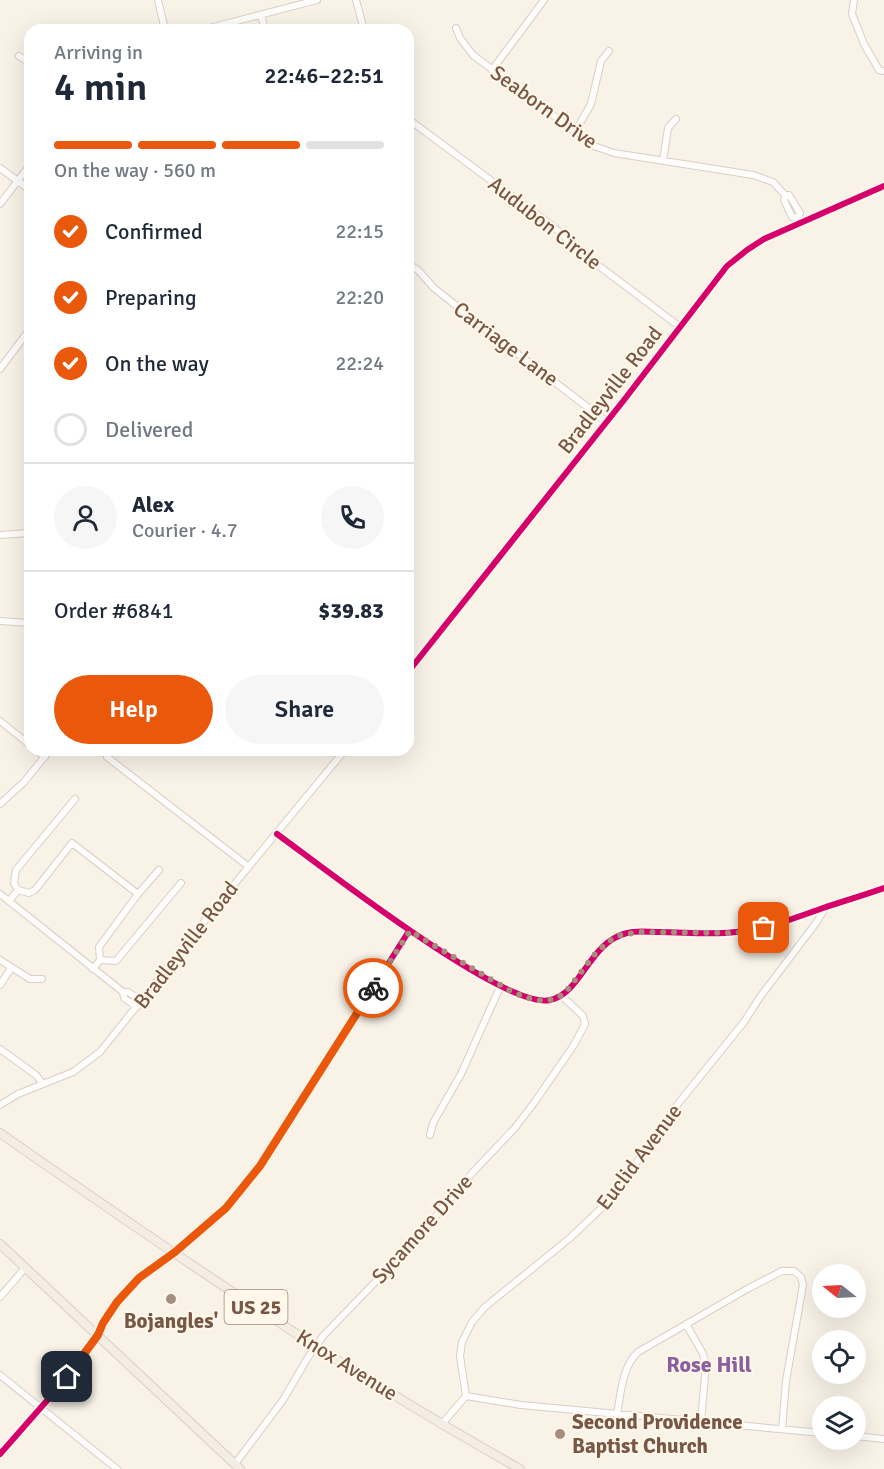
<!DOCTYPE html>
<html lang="en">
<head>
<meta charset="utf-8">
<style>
  :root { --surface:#fff; --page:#f6f6f7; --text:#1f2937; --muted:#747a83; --line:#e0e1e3; --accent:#ea580c }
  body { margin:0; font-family:Signika,sans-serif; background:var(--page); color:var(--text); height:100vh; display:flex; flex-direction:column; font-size:22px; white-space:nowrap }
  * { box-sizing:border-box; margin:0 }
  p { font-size:20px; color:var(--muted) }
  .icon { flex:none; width:33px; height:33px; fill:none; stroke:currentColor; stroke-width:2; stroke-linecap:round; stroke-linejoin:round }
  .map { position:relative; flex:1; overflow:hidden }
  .side { position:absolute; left:24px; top:24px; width:390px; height:732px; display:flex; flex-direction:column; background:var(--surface); border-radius:18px; box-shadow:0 6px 24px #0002 }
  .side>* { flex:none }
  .needle { width:39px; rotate:288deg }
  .buttons { position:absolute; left:812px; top:1264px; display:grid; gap:12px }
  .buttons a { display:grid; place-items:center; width:54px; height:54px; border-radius:50%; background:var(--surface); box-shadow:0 6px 24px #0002; font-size:30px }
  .pin { position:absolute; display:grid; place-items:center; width:51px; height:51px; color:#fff; margin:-26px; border-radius:12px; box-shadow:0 3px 9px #0006 }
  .courier { position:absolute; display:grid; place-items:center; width:60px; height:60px; margin:-30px; border:4px solid #ea580c; border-radius:50%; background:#fff; color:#222; box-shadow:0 2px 8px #0007 }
  .summary em { font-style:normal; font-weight:600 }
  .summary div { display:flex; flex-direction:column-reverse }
  .summary { display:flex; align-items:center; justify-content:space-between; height:102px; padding:0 30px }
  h1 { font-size:39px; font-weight:600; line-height:45px }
  .bar { display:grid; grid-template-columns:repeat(4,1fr); gap:9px 6px; align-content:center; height:72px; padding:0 30px }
  .bar i { height:8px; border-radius:4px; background:var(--line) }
  .bar .selected { background:var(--accent) }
  .bar p { grid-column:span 4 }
  .line { display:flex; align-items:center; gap:15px; padding:0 30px; border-top:2px solid var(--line) }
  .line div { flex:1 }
  .round { display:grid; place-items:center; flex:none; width:63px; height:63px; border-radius:32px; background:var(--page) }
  ol { padding:0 30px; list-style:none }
  li { display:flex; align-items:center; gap:18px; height:66px }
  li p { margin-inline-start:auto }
  li .icon { padding:6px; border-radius:50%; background:var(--accent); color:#fff; stroke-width:4 }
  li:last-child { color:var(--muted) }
  li i { width:33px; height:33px; border:3px solid var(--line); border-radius:50% }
  .button { display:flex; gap:12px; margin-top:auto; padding:12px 30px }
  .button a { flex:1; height:69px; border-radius:36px; background:var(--accent); color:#fff; font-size:24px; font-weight:600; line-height:69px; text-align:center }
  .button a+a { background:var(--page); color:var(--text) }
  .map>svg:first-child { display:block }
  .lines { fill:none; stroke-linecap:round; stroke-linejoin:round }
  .minor-casing { stroke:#d9cfc6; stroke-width:8 }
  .major-casing { stroke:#dacfc6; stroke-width:10 }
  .minor { stroke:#fefdfb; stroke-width:6 }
  .major { stroke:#f3ede4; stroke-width:8 }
  .cycleway-casing { stroke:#fff7ea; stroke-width:10 }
  .cycleway { stroke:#d6006c; stroke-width:6 }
  .done { stroke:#a58e7e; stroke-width:6; stroke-dasharray:0 10.8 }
  .route { stroke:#ea580c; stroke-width:8 }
  .poi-dot { fill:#a58e7e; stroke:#fff7ea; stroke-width:2 }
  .labels { text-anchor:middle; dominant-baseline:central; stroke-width:4.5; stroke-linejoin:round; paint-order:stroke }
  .shield { fill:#fff7ea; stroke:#a08876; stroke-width:1.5 }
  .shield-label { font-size:20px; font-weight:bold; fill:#785845 }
  .street-label { font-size:21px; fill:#785845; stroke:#fff7ea }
  .poi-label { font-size:21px; font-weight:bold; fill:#785845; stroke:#fff7ea }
  .neighbourhood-label { font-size:22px; font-weight:bold; fill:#89609d; stroke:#fff7ea }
</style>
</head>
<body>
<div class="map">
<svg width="884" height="1469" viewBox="0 0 884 1469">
  <rect width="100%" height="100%" fill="#f8f2e7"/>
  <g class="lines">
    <!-- minor casing -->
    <g class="minor-casing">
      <path id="minor" d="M158,0L165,30
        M356,0L364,30
        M854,0L852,14L864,44L879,70L884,71
        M261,15L265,30
        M456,28L460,38L473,55L594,146L614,153L753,175L773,182L785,195
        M202,30L317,0
        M19,56L30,63
        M492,70L544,0
        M408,119L550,224L595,263L680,327
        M575,132L591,104L601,61L609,51
        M663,161L668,128L676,119
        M0,168L30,190
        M0,204L30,165
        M798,218L800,213L789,195H786L784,200L792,217L798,218L800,222
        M408,264L418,270L434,288L497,338L607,422
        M0,369L30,329
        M0,535L30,533
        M0,621L30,623
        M408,672L624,400L727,266L747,250L764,239L884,186
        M0,721L30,745
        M36,750L45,757
        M107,757L249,867
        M0,804L24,782L50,750
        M277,834C320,865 506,1011 550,1000C582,993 589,942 627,933C637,930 648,932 659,932C684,932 711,935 736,932C767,929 795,918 823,908C844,901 864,895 884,888
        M18,890L14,883L16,870L75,799
        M0,894L123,992H128L142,1001
        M9,901L18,890L29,893L35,890L72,843L138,894
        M0,960L30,979H42
        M100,960L116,961L181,883
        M93,969L100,960L99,947L138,894L159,870
        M0,985L11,968
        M123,992L124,998L137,1007
        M0,1049L36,1075L43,1084
        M0,1105L18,1094L73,1072L100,1052L232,887L345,750
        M430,1135L433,1123L461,1074L501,985
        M0,1297L25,1268
        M686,1324L702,1352L706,1364L701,1422
        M0,1375L117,1469
        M466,1396L460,1356L462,1342L472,1322L485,1307L570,1238L610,1200L677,1105L744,1022L760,997L816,923L826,907
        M617,1414C621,1393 622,1367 638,1352L749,1288L782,1271H794L801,1277L803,1285L786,1381L782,1429
        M441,1425L466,1396L521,1405L822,1433
        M855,1436L884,1439
        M0,1454L58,1388L97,1335L103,1323L117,1302L139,1278L175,1252L226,1208L260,1166L409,931
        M235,1464L283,1400L307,1359L323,1336L415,1241L473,1172L514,1129L534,1103L574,1045L585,1024L583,1016L561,995"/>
    </g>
    <!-- major casing -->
    <g class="major-casing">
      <path id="major" d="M0,1133C169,1251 340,1368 520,1469
        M0,1244L240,1469"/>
    </g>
    <!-- minor -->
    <use href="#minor" class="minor"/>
    <!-- major -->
    <use href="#major" class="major"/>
    <!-- cycleway casing -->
    <g class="cycleway-casing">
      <path id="cycleway" d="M408,672L624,400L727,266L747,250L764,239L884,186
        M277,834C320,865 506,1011 550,1000C582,993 589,942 627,933C637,930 648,932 659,932C684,932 711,935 736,932C767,929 795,918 823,908C844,901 864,895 884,888
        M0,1454L58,1388L97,1335L103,1323L117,1302L139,1278L175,1252L226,1208L260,1166L409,931"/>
    </g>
    <!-- cycleway -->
    <use href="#cycleway" class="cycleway"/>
  </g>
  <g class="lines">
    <!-- done -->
    <path class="done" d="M373,988L410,931L512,992L531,999L544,1001L555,999L565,993L595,954L609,941L621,935L640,932L734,933L764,928"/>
    <!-- route -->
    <path class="route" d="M67,1377L98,1335L103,1323L117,1302L139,1278L175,1252L226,1208L260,1166L373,988"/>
  </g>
  <!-- markers -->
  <g class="poi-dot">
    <circle cx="171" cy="1299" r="6"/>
    <circle cx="560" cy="1434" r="6"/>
  </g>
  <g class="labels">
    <!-- shield labels -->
    <rect class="shield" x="224.5" y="1290" width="63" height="34" rx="4.5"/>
    <g class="shield-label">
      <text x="256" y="1307">US 25</text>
    </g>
    <!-- street labels -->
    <g class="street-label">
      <text transform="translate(544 107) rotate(36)">Seaborn Drive</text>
      <text transform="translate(545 223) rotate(38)">Audubon Circle</text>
      <text transform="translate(506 344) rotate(37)">Carriage Lane</text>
      <text transform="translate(610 390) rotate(-52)">Bradleyville Road</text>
      <text transform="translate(186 945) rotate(-52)">Bradleyville Road</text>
      <text transform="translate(639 1157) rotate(-53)">Euclid Avenue</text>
      <text transform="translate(422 1229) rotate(-48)">Sycamore Drive</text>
      <text transform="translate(347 1365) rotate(32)">Knox Avenue</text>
    </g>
    <!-- poi labels -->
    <g class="poi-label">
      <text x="171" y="1321">Bojangles'</text>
      <text x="572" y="1422" text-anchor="start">Second Providence<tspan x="572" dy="24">Baptist Church</tspan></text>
    </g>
    <!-- neighbourhood labels -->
    <g class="neighbourhood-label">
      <text x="709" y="1364">Rose Hill</text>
    </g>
  </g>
</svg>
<div class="buttons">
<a><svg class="needle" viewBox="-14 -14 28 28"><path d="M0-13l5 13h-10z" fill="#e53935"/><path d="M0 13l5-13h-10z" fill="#747a83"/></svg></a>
<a><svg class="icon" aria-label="locate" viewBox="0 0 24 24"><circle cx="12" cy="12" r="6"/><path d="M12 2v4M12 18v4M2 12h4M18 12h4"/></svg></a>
<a><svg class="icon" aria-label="layers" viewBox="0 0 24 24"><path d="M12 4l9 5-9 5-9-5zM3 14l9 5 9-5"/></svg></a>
</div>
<div class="pin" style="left:764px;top:928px;background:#ea580c"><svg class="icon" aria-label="bag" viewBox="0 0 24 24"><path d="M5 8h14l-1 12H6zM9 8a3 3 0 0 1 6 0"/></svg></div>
<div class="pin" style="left:67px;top:1377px;background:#1f2937"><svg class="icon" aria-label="home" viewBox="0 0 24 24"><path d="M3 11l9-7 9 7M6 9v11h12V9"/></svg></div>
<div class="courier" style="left:373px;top:988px"><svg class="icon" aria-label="bike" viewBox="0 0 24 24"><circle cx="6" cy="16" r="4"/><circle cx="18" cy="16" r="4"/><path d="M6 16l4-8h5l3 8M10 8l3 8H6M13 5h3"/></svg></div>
<section class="side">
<div class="summary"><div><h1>4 min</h1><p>Arriving in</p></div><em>22:46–22:51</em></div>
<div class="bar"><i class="selected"></i><i class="selected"></i><i class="selected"></i><i></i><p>On the way · 560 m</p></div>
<ol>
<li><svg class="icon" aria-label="check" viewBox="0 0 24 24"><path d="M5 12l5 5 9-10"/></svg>Confirmed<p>22:15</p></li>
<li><svg class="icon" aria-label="check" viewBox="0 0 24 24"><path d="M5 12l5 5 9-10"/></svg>Preparing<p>22:20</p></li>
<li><svg class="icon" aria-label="check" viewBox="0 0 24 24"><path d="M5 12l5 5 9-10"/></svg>On the way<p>22:24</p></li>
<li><i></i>Delivered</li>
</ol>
<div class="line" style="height:108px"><a class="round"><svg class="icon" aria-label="person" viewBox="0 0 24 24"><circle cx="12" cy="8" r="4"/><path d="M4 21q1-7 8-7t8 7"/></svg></a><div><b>Alex</b><p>Courier · 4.7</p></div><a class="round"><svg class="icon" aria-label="phone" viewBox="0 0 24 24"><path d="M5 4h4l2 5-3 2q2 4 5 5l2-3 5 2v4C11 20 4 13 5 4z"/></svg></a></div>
<div class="line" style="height:78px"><div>Order #6841</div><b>$39.83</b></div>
<div class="button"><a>Help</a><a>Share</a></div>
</section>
</div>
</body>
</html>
